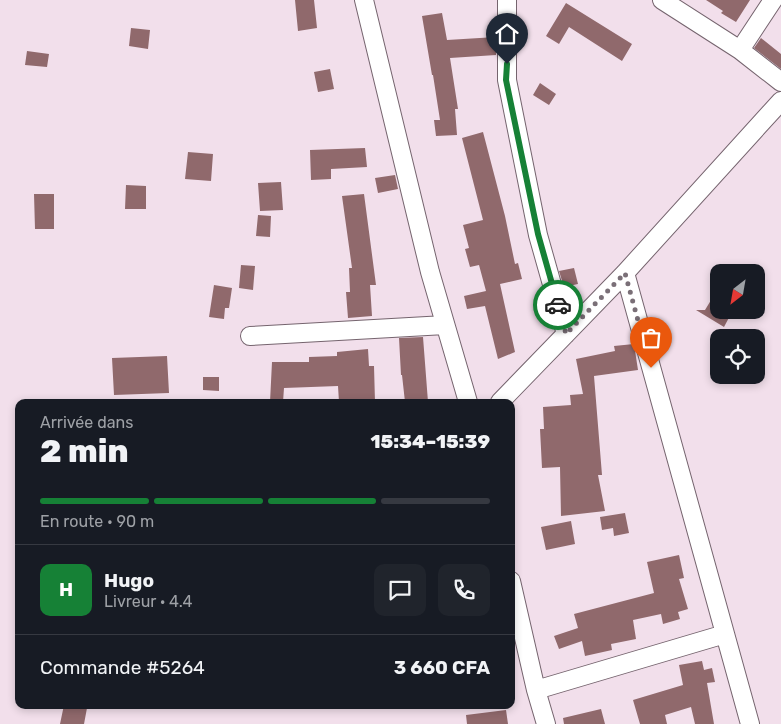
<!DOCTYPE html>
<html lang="fr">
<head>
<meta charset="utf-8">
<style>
  :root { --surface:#171b24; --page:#20242c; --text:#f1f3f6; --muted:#9ea1a6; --line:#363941; --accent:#168136 }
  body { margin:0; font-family:Rubik,sans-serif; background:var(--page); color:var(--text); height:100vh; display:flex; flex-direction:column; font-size:19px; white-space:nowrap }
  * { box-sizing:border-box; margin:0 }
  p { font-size:16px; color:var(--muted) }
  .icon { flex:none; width:28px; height:28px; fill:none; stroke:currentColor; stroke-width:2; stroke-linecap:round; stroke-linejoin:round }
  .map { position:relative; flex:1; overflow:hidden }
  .side { position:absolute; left:15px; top:399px; width:500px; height:310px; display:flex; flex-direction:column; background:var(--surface); border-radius:10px; box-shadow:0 2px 8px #0003 }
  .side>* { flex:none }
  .needle { width:32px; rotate:211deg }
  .tools { position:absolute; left:710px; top:264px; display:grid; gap:10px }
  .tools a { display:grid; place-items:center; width:55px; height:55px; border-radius:10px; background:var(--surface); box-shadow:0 2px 8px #0003; font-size:25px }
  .pin { position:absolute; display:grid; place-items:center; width:42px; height:42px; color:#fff; margin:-51px -21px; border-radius:50% 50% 50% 0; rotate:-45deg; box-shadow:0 0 5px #0007 }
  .pin .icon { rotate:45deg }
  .courier { position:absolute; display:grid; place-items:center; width:50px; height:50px; margin:-25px; border:4px solid #168136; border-radius:50%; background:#fff; color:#222; box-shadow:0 1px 6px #0007 }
  .overview em { font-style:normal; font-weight:800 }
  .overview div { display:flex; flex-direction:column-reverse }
  .overview { display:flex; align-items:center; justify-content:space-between; height:85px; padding:0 25px }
  h1 { font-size:32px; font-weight:800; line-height:38px }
  .bar { display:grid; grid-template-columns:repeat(4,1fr); gap:8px 5px; align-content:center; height:60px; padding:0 25px }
  .bar i { height:6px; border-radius:4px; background:var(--line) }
  .bar .active { background:var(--accent) }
  .bar p { grid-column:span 4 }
  .line { display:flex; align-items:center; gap:12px; padding:0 25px; border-top:1px solid var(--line) }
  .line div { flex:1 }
  .round { display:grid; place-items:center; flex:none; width:52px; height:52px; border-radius:10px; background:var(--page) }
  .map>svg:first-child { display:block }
  .building { fill:#90696c }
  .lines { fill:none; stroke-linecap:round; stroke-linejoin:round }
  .street-casing { stroke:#75646e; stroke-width:20 }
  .street { stroke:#fff; stroke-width:18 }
  .done { stroke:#7a6f77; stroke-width:5; stroke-dasharray:0 9 }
  .route { stroke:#168136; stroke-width:6 }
</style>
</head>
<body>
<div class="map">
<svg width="781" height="724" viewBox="0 0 781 724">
  <rect width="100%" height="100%" fill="#f2dfeb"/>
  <!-- building -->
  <path class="building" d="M295,0H314L317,28L298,31Z
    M706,0H750L736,22L721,13L723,11Z
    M566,3L632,44L622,61L569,27L559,44L546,36Z
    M442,13L447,40L496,37V55L450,58L458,109H455L457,135L436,136L434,120H440L433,75H432L422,16Z
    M131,28L150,30L148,49L129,46Z
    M761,38L781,54V69L754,48Z
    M27,51L49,54L47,67L25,65Z
    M330,69L334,89L318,92L314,72Z
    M540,83L556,94L549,105L533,95Z
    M483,132L505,216L515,264L518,263L522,279L500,284L515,352L498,359L485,306L467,309L464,296L486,291L479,265L470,267L465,249L469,248L463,225L483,220L462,138Z
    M365,148L367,167L331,169V179L311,180L310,150Z
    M188,152L213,154L211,181L185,179Z
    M395,175L398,189L378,193L375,178Z
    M281,182L283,210L260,211L258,183Z
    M126,185L146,186V209H125Z
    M34,194H54V229H35Z
    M364,194L376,285H370L372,316L348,318L346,292H350L349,268H352L342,196Z
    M258,215L271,216L270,237L256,236Z
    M241,265L255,266L253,290L239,288Z
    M574,268L578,284L564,287L559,271Z
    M214,285L232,288L229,308H225L224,319L209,317Z
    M719,287V310H733L724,327L696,310H705Z
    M423,337L428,402H405L402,375H401L399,338Z
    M634,344L638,370L594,376L602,475H598L605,511L561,516L560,467L542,468L540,429H544L543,407L571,405L570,395L583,394L576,359L615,351L614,346Z
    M368,349L369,366H374L375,402H339L338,386L284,388L283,402H270L272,362H309V357L337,356V352Z
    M167,356L169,393L114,395L112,358Z
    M203,377H219V391L203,390Z
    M625,513L629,533L614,536L613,528L602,530L600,517Z
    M571,521L575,544L546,550L541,527Z
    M679,555L684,578L679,579L688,609L678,612L680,619L663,624L661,614L633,620L636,639L611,644L612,650L585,656L582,641L559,649L554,636L578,628L574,614L654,593L647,562Z
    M702,661L704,670L712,668L715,682L707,683L714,724H695L691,707L665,715L667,724H640L633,700L683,685L679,665Z
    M64,705H74L87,708L84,724H60Z
    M601,709L605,724H564L563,718Z
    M506,710L508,724H467L466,715Z"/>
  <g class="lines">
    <!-- street casing -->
    <g class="street-casing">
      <path id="street" d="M364,0L430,272L468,402
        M507,0V80L538,235L566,334
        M662,0L740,50L781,82
        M740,50L773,0
        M625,273L750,724
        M250,336L445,325
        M500,402L625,273L781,101
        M511,581L536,690L546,724
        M536,690L725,634"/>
    </g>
    <!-- street -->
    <use href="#street" class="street"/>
  </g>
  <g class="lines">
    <!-- done -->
    <path class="done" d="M558,305L566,334L625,273L651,368"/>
    <!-- route -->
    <path class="route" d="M507,64L506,80L538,234L558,305"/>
  </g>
</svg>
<div class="tools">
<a><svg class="needle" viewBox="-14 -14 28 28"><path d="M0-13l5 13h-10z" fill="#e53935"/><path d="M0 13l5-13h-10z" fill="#9ea1a6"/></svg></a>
<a><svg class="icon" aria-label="locate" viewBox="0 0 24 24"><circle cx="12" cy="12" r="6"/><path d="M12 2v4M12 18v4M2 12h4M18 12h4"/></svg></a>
</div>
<div class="pin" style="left:651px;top:368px;background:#ea580c"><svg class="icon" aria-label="bag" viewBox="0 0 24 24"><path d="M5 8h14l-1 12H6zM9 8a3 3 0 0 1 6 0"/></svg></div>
<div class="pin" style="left:507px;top:64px;background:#1f2937"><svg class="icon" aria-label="home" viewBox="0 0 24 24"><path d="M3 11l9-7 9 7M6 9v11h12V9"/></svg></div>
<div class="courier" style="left:558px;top:305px"><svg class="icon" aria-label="car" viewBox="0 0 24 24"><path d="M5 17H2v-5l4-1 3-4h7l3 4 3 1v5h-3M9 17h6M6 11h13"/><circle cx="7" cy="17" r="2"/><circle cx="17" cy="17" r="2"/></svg></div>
<section class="side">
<div class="overview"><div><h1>2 min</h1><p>Arrivée dans</p></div><em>15:34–15:39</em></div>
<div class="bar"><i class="active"></i><i class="active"></i><i class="active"></i><i></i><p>En route · 90 m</p></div>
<div class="line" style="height:90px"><b class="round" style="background:var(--accent);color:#fff">H</b><div><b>Hugo</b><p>Livreur · 4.4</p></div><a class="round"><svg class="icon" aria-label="chat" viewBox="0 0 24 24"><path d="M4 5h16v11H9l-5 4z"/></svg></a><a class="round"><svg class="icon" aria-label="phone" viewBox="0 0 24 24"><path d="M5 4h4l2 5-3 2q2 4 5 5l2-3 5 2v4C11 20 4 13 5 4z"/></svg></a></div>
<div class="line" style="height:65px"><div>Commande #5264</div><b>3 660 CFA</b></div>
</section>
</div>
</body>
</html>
